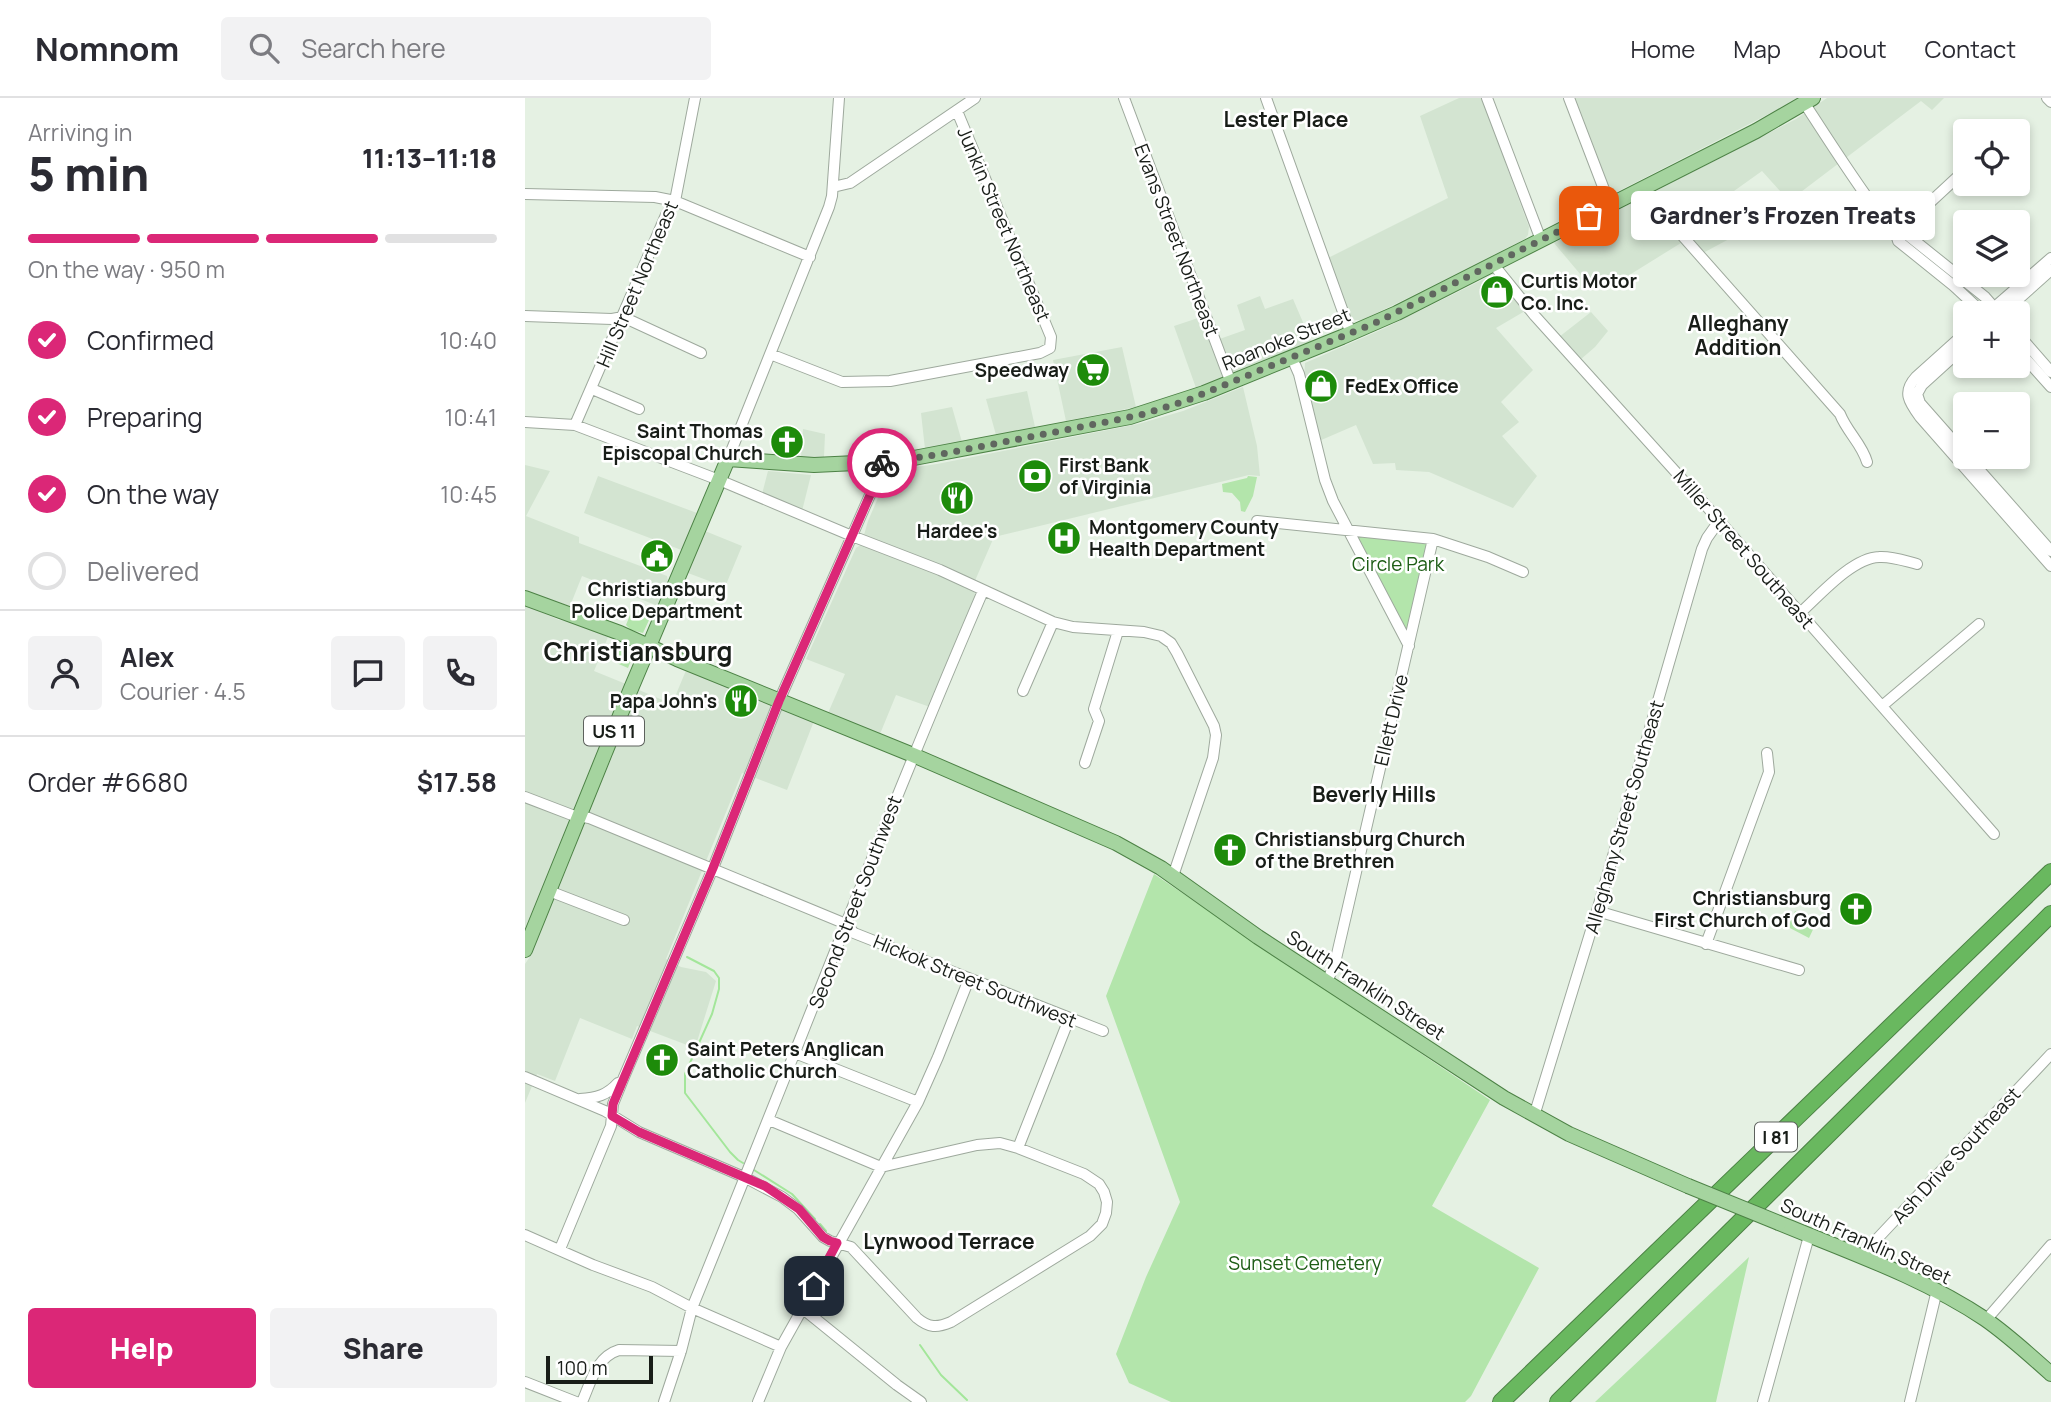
<!DOCTYPE html>
<html lang="en">
<head>
<meta charset="utf-8">
<style>
  :root { --surface:#fff; --page:#f2f2f3; --text:#2b2b33; --muted:#7c7c81; --line:#e1e1e2; --accent:#db2777 }
  body { margin:0; font-family:Manrope,sans-serif; background:var(--page); color:var(--text); height:100vh; display:flex; flex-direction:column; font-size:26px; white-space:nowrap }
  * { box-sizing:border-box; margin:0 }
  p { font-size:23px; color:var(--muted) }
  .icon { flex:none; width:38px; height:38px; fill:none; stroke:currentColor; stroke-width:2; stroke-linecap:round; stroke-linejoin:round }
  .map { position:relative; flex:1; overflow:hidden }
  .panel { display:flex; flex-direction:column; background:var(--surface); width:525px }
  .panel>* { flex:none }
  .buttons { position:absolute; left:1428px; top:21px; display:grid; gap:14px }
  .buttons a { display:grid; place-items:center; width:77px; height:77px; border-radius:7px; background:var(--surface); box-shadow:0 4px 10px #0003; font-size:35px }
  .scale { position:absolute; left:21px; bottom:18px; width:107px; box-sizing:border-box; padding-left:7px; border:4px solid #181d18; border-top:0; font-size:19px; line-height:24px; white-space:nowrap; color:#181d18; -webkit-text-stroke:5px #fff; paint-order:stroke }
  .pin { position:absolute; display:grid; place-items:center; width:60px; height:60px; color:#fff; margin:-30px; border-radius:14px; box-shadow:0 4px 10px #0006 }
  .courier { position:absolute; display:grid; place-items:center; width:70px; height:70px; margin:-35px; border:5px solid #db2777; border-radius:50%; background:#fff; color:#222; box-shadow:0 2px 9px #0007 }
  .bubble { position:absolute; height:49px; border-radius:7px; background:var(--surface); box-shadow:0 4px 10px #0003; font-size:23px; font-weight:800; line-height:49px; text-align:center }
  .headline em { font-style:normal; font-weight:800 }
  .headline div { display:flex; flex-direction:column-reverse }
  .headline { display:flex; align-items:center; justify-content:space-between; height:119px; padding:0 28px }
  h1 { font-size:46px; font-weight:800; line-height:52px }
  .bar { display:grid; grid-template-columns:repeat(4,1fr); gap:10px 7px; align-content:center; height:84px; padding:0 28px }
  .bar i { height:9px; border-radius:5px; background:var(--line) }
  .bar .on { background:var(--accent) }
  .bar p { grid-column:span 4 }
  .line { display:flex; align-items:center; gap:18px; padding:0 28px; border-top:2px solid var(--line) }
  .line div { flex:1 }
  .round { display:grid; place-items:center; flex:none; width:74px; height:74px; border-radius:7px; background:var(--page) }
  ol { padding:0 28px; list-style:none }
  li { display:flex; align-items:center; gap:21px; height:77px }
  li p { margin-inline-start:auto }
  li .icon { padding:7px; border-radius:50%; background:var(--accent); color:#fff; stroke-width:4 }
  li:last-child { color:var(--muted) }
  li i { width:38px; height:38px; border:4px solid var(--line); border-radius:50% }
  .cta { display:flex; gap:14px; margin-top:auto; padding:14px 28px }
  .cta a { flex:1; height:80px; border-radius:7px; background:var(--accent); color:#fff; font-size:28px; font-weight:800; line-height:80px; text-align:center }
  .cta a+a { background:var(--page); color:var(--text) }
  header { display:flex; align-items:center; gap:42px; box-sizing:border-box; height:98px; padding:0 35px; background:var(--surface); border-bottom:2px solid var(--line) }
  header strong { font-size:33px }
  nav { display:flex; gap:38px; margin-inline-start:auto; font-size:24px }
  .search { width:490px; height:63px; background:var(--page); display:flex; align-items:center; gap:18px; box-sizing:border-box; padding:0 24px; border-radius:7px; color:var(--muted); font-size:26px }
  main { display:flex; flex:1; min-height:0 }
  .map>svg:first-child { display:block }
  .built { fill:#d3e4d1 }
  .green { fill:#b3e5ab }
  .lines { fill:none; stroke-linecap:round; stroke-linejoin:round }
  .stream { stroke:#a3e69a; stroke-width:2 }
  .minor-casing { stroke:#9ea99d; stroke-width:12 }
  .major-casing { stroke:#4d8246; stroke-width:16 }
  .highway-casing { stroke:#4d8246; stroke-width:18 }
  .minor { stroke:#fff; stroke-width:10 }
  .major { stroke:#a5d49f; stroke-width:14 }
  .highway { stroke:#69b85f; stroke-width:16 }
  .major-bridge-casing { stroke:#4d8246; stroke-width:16; stroke-linecap:butt }
  .major-bridge { stroke:#a5d49f; stroke-width:14 }
  .done { stroke:#60675f; stroke-width:7; stroke-dasharray:0 12.6 }
  .route { stroke:#db2777; stroke-width:9 }
  .labels { text-anchor:middle; dominant-baseline:central; stroke-width:5; stroke-linejoin:round; paint-order:stroke }
  .shield { fill:#fff; stroke:#5d615d; stroke-width:2 }
  .shield-label { font-size:18px; font-weight:bold; fill:#181d18 }
  .street-label { font-size:19px; fill:#181d18; stroke:#fff }
  .poi-label { font-size:19px; font-weight:bold; fill:#181d18; stroke:#fff; text-anchor:start }
  .park-label { font-size:19px; fill:#1d5d15; stroke:#fff }
  .neighbourhood-label { font-size:21px; font-weight:bold; fill:#181d18; stroke:#fff }
  .district-label { font-size:26px; font-weight:bold; fill:#181d18; stroke:#fff }
</style>
</head>
<body>
<header>
<strong>Nomnom</strong>
<div class="search"><svg class="icon" aria-label="search" viewBox="0 0 24 24"><circle cx="10" cy="10" r="6"/><path d="M15 15l6 6"/></svg>Search here</div>
<nav><a>Home</a><a>Map</a><a>About</a><a>Contact</a></nav>
</header>
<main>
<section class="panel">
<div class="headline"><div><h1>5 min</h1><p>Arriving in</p></div><em>11:13–11:18</em></div>
<div class="bar"><i class="on"></i><i class="on"></i><i class="on"></i><i></i><p>On the way · 950 m</p></div>
<ol>
<li><svg class="icon" aria-label="check" viewBox="0 0 24 24"><path d="M5 12l5 5 9-10"/></svg>Confirmed<p>10:40</p></li>
<li><svg class="icon" aria-label="check" viewBox="0 0 24 24"><path d="M5 12l5 5 9-10"/></svg>Preparing<p>10:41</p></li>
<li><svg class="icon" aria-label="check" viewBox="0 0 24 24"><path d="M5 12l5 5 9-10"/></svg>On the way<p>10:45</p></li>
<li><i></i>Delivered</li>
</ol>
<div class="line" style="height:126px"><a class="round"><svg class="icon" aria-label="person" viewBox="0 0 24 24"><circle cx="12" cy="8" r="4"/><path d="M4 21q1-7 8-7t8 7"/></svg></a><div><b>Alex</b><p>Courier · 4.5</p></div><a class="round"><svg class="icon" aria-label="chat" viewBox="0 0 24 24"><path d="M4 5h16v11H9l-5 4z"/></svg></a><a class="round"><svg class="icon" aria-label="phone" viewBox="0 0 24 24"><path d="M5 4h4l2 5-3 2q2 4 5 5l2-3 5 2v4C11 20 4 13 5 4z"/></svg></a></div>
<div class="line" style="height:91px"><div>Order #6680</div><b>$17.58</b></div>
<div class="cta"><a>Help</a><a>Share</a></div>
</section>
<div class="map">
<svg width="1526" height="1304" viewBox="0 0 1526 1304">
  <rect width="100%" height="100%" fill="#e5f1e3"/>
  <!-- built -->
  <path class="built" d="M934,0H959L979,55L981,67L1004,129L1003,137L1000,141L883,200L837,222H830L825,219L803,160L923,100L895,18Z
    M1049,0H1275L1092,94L1084,90Z
    M1302,0H1419L1407,12L1396,3L1264,103L1237,73L1209,93L1234,125L1178,155L1164,140L1085,189L1073,175L1061,183L1029,145L1271,21Z
    M967,179L1000,213L971,230L1008,272L976,304L994,324L977,338L1012,378L988,410L904,374L871,372L870,365L848,366L831,327L794,343L779,284L780,265L860,230L961,180Z
    M735,198L740,211L768,201L786,243L671,290L649,228L676,219L686,244L720,232L712,207Z
    M1066,214L1083,233L1070,249L1055,262L1034,239Z
    M597,249L611,309L541,323L528,262Z
    M718,289L732,348L735,378L724,377L469,439L449,485L341,439L339,437L343,423L359,386L369,372L412,366L613,326L658,313Z
    M502,293L510,329L471,337L461,301Z
    M427,309L437,344L400,351L396,315Z
    M278,331L300,336L299,359H276Z
    M0,367L25,373L1,418L54,439V445L142,478L143,484L133,508L57,478L45,508L0,493Z
    M243,373L286,377L277,413L237,396Z
    M73,378L172,415L159,453L59,415Z
    M180,433L217,448L200,489L163,475L162,472L163,467L166,466Z
    M337,446L420,479L449,493L451,500L405,609L371,597L355,636L303,615L320,576L281,561L331,450Z
    M0,507L34,522L49,524L83,539L69,573L101,586L24,781L21,782L15,795L17,798L0,833Z
    M162,570L289,623L262,692L217,675L141,861L156,869L181,874L191,883L170,950L112,928L107,941L55,920L30,983L12,976L0,1005V866L6,857L20,818H22L27,804L26,801L36,778L39,777L57,731L56,728L88,657L86,653L89,647L92,646L114,592L147,606Z"/>
  <!-- green -->
  <path class="green" d="M723,378L732,379L728,398L720,414L716,413L715,404L707,395L698,394L697,386L722,380Z
    M835,437L902,446L883,531L880,530L833,441Z
    M109,513L125,520L118,535L106,532L101,527L105,517Z
    M92,547L107,554V560L103,570L89,564L88,560Z
    M629,776L965,1002L907,1108L1014,1170L946,1298L940,1304H646L604,1285L591,1256L621,1179L655,1104L581,898Z
    M1270,813L1292,823L1284,840L1263,829Z
    M1224,1159L1191,1304H1070Z"/>
  <g class="lines">
    <!-- stream -->
    <path class="stream" d="M162,859L189,873L194,880V891L187,916L160,976V995L205,1054L213,1062L218,1065
      M229,1072L267,1096L290,1121
      M295,1126L301,1133
      M395,1247L416,1277L442,1302"/>
    <!-- minor casing -->
    <g class="minor-casing">
      <path id="minor" d="M599,0L706,285
        M741,0L826,236
        M962,0L1016,142
        M1044,0L1085,107
        M1522,0L1526,4
        M1280,6C1304,43 1328,81 1355,117C1362,126 1371,132 1373,143L1429,188L1458,215
        M308,89L325,85L450,0
        M1116,91L1315,316C1322,334 1337,346 1342,364
        M0,96L130,99L150,103L285,159
        M1372,135H1380L1460,199L1474,215
        M1372,135L1440,72
        M968,166L1010,218L1176,402L1469,736
        M1465,213L1526,160
        M1478,215L1526,172
        M0,218L87,221L98,219L176,255
        M1440,235L1391,279C1377,294 1384,304 1395,319L1526,468
        M1493,236L1526,274
        M1440,248L1397,287L1392,296L1395,305L1440,356
        M1493,252L1526,289
        M245,256L317,284L365,283L515,255L525,250L526,239L432,13
        M767,260L774,276L800,382L808,403L884,548
        M67,291L114,311
        M0,324L50,327L194,382L327,438L415,472L528,524L548,529L619,534L636,538L646,545L652,555L689,628L691,637L688,660L648,778
        M50,327L141,117L150,103L170,0
        M1443,359L1526,453
        M203,361L304,109L307,98L314,0
        M732,423L908,441L963,459L998,474
        M1275,515C1295,497 1327,460 1354,459C1367,458 1380,463 1392,466
        M498,593L528,524
        M1357,608L1454,526
        M560,665L574,623L569,611L593,533
        M0,699L47,717L64,720L321,826L329,835L578,933
        M24,793L99,822
        M1072,813L1274,872
        M1181,846L1244,674L1242,655
        M802,884L810,865L908,441
        M270,955L393,1004
        M0,979L80,1013L114,1034L219,1079L257,1099L273,1111L298,1139L305,1143L326,1149L392,1220C404,1230 412,1230 426,1224L565,1138L577,1126L581,1115L582,1104L579,1094L574,1086L559,1076L493,1050L475,1045L452,1047L356,1069L244,1022
        M55,1001C72,1000 82,997 93,985
        M1009,1018L1072,813L1177,451L1182,440L1194,423
        M493,1050L544,921
        M0,1137L68,1167L127,1189L167,1210L256,1249
        M35,1151L86,1028L88,1006L99,979L188,770L254,603L349,388L353,378L352,365
        M1336,1158L1526,956
        M277,1210L372,1287L396,1304
        M1461,1222L1526,1147
        M0,1284L51,1304
        M57,1304C66,1284 71,1259 94,1252L156,1253
        M139,1304L156,1253L167,1210C265,971 356,730 458,493
        M233,1304L256,1249L393,1004L413,959L444,881
        M1238,1304L1284,1138
        M1385,1304L1412,1192"/>
    </g>
    <!-- major casing -->
    <g class="major-casing">
      <path id="major" d="M0,500L95,535L152,561L388,657L591,745L636,770L733,839L979,1000L1044,1036L1163,1088
        M0,852L105,593L203,361L289,367L373,363L605,319L679,295L817,239L872,215L1231,33L1288,0
        M1254,1125C1324,1154 1397,1179 1460,1221C1483,1237 1505,1257 1526,1276"/>
    </g>
    <!-- highway casing -->
    <g class="highway-casing">
      <path id="highway" d="M976,1304L1526,774
        M1033,1304L1526,816"/>
    </g>
    <!-- minor -->
    <use href="#minor" class="minor"/>
    <!-- major -->
    <use href="#major" class="major"/>
    <!-- highway -->
    <use href="#highway" class="highway"/>
    <!-- major-bridge casing -->
    <g class="major-bridge-casing">
      <path id="major-bridge" d="M1163,1088L1254,1125"/>
    </g>
    <!-- major-bridge -->
    <use href="#major-bridge" class="major-bridge"/>
  </g>
  <g class="lines">
    <!-- done -->
    <path class="done" d="M357,365L423,355L586,323L619,316L663,302L850,225L1064,118"/>
    <!-- route -->
    <path class="route" d="M289,1188L312,1145L305,1143L298,1139L274,1111L240,1088L114,1034L87,1018L88,1006L188,770L254,603L349,388L353,378L352,365H357"/>
  </g>
  <!-- icons -->
  <defs>
    <g id="shop-disc" transform="scale(1.75)"><circle r="9.5" fill="#1d8b0a" stroke="#fff"/><path d="M-5-2.5h2.3a2.7 3.5 0 0 1 5.4 0H5L5.5 6h-11ZM-1.5-2.5h3a1.5 2.3 0 0 0-3 0Z" fill="#fff"/></g>
    <g id="supermarket-disc" transform="scale(1.75)"><circle r="9.5" fill="#1d8b0a" stroke="#fff"/><path d="M-6-5.5h2.5l.6 2H6L4.5 2H-2.5L-4.4-4H-6ZM-1.5 3.2a1.3 1.3 0 1 0 .1 0ZM3 3.2a1.3 1.3 0 1 0 .1 0Z" fill="#fff"/></g>
    <g id="church-disc" transform="scale(1.75)"><circle r="9.5" fill="#1d8b0a" stroke="#fff"/><path d="M-1.2-6h2.4v3.5h3.3v2.4h-3.3V6h-2.4V-.1h-3.3v-2.4h3.3Z" fill="#fff"/></g>
    <g id="bank-disc" transform="scale(1.75)"><circle r="9.5" fill="#1d8b0a" stroke="#fff"/><path d="M-6-4H6V4H-6ZM0-2.3a2.3 2.3 0 1 0 0 4.6a2.3 2.3 0 1 0 0-4.6Z" fill="#fff"/></g>
    <g id="restaurant-disc" transform="scale(1.75)"><circle r="9.5" fill="#1d8b0a" stroke="#fff"/><path d="M-5-6h1v4h1v-4h1v4h1v-4h1v5L-1.5 .5V6h-2V.5L-5-1ZM5-6V6H3V1.5H1.5Q1.5-4 5-6Z" fill="#fff"/></g>
    <g id="hospital-disc" transform="scale(1.75)"><circle r="9.5" fill="#1d8b0a" stroke="#fff"/><path d="M-5-5h3v3.5h4V-5h3V5h-3V1.5h-4V5h-3Z" fill="#fff"/></g>
    <g id="civic-disc" transform="scale(1.75)"><circle r="9.5" fill="#1d8b0a" stroke="#fff"/><path d="M-.6-6.5H3V-4.5H.6V-3L4-1V1h2V6H-6V1h2V-1L-.6-3ZM-1.2 2.5V6h2.4V2.5Z" fill="#fff"/></g>
  </defs>
  <g fill-rule="evenodd">
    <use href="#shop-disc" x="972" y="194"/>
    <use href="#supermarket-disc" x="568" y="272"/>
    <use href="#shop-disc" x="796" y="288"/>
    <use href="#church-disc" x="262" y="344"/>
    <use href="#bank-disc" x="510" y="378"/>
    <use href="#restaurant-disc" x="432" y="400"/>
    <use href="#hospital-disc" x="539" y="440"/>
    <use href="#civic-disc" x="132" y="458"/>
    <use href="#restaurant-disc" x="216" y="603"/>
    <use href="#church-disc" x="705" y="752"/>
    <use href="#church-disc" x="1331" y="811"/>
    <use href="#church-disc" x="137" y="962"/>
  </g>
  <g class="labels">
    <!-- shield labels -->
    <g class="shield">
      <rect x="59" y="618.5" width="60" height="29" rx="5"/>
      <rect x="1230" y="1024.5" width="42" height="29" rx="5"/>
    </g>
    <g class="shield-label">
      <text x="89" y="633">US 11</text>
      <text x="1251" y="1039">I 81</text>
    </g>
    <!-- street labels -->
    <g class="street-label">
      <text transform="translate(479 126) rotate(67)">Junkin Street Northeast</text>
      <text transform="translate(652 142) rotate(69)">Evans Street Northeast</text>
      <text transform="translate(112 186) rotate(-67)">Hill Street Northeast</text>
      <text transform="translate(761 241) rotate(-22)">Roanoke Street</text>
      <text transform="translate(1219 451) rotate(49)">Miller Street Southeast</text>
      <text transform="translate(866 622) rotate(-77)">Ellett Drive</text>
      <text transform="translate(1099 719) rotate(-74)">Alleghany Street Southeast</text>
      <text transform="translate(330 804) rotate(-69)">Second Street Southwest</text>
      <text transform="translate(450 883) rotate(22)">Hickok Street Southwest</text>
      <text transform="translate(841 887) rotate(33)">South Franklin Street</text>
      <text transform="translate(1431 1057) rotate(-47)">Ash Drive Southeast</text>
      <text transform="translate(1341 1143) rotate(24)">South Franklin Street</text>
    </g>
    <!-- poi labels -->
    <g class="poi-label">
      <text x="996" y="183">Curtis Motor<tspan x="996" dy="22">Co. Inc.</tspan></text>
      <text x="544" y="272" text-anchor="end">Speedway</text>
      <text x="820" y="288">FedEx Office</text>
      <text x="238" y="333" text-anchor="end">Saint Thomas<tspan x="238" dy="22">Episcopal Church</tspan></text>
      <text x="534" y="367">First Bank<tspan x="534" dy="22">of Virginia</tspan></text>
      <text x="564" y="429">Montgomery County<tspan x="564" dy="22">Health Department</tspan></text>
      <text x="432" y="433" text-anchor="middle">Hardee's</text>
      <text x="132" y="491" text-anchor="middle">Christiansburg<tspan x="132" dy="22">Police Department</tspan></text>
      <text x="192" y="603" text-anchor="end">Papa John's</text>
      <text x="730" y="741">Christiansburg Church<tspan x="730" dy="22">of the Brethren</tspan></text>
      <text x="1306" y="800" text-anchor="end">Christiansburg<tspan x="1306" dy="22">First Church of God</tspan></text>
      <text x="162" y="951">Saint Peters Anglican<tspan x="162" dy="22">Catholic Church</tspan></text>
    </g>
    <!-- park labels -->
    <g class="park-label">
      <text x="873" y="466">Circle Park</text>
      <text x="780" y="1165">Sunset Cemetery</text>
    </g>
    <!-- neighbourhood labels -->
    <g class="neighbourhood-label">
      <text x="761" y="21">Lester Place</text>
      <text x="1213" y="225">Alleghany<tspan x="1213" dy="24">Addition</tspan></text>
      <text x="849" y="696">Beverly Hills</text>
      <text x="424" y="1143">Lynwood Terrace</text>
    </g>
    <!-- district labels -->
    <g class="district-label">
      <text x="113" y="553">Christiansburg</text>
    </g>
  </g>
</svg>
<div class="buttons">
<a><svg class="icon" aria-label="locate" viewBox="0 0 24 24"><circle cx="12" cy="12" r="6"/><path d="M12 2v4M12 18v4M2 12h4M18 12h4"/></svg></a>
<a><svg class="icon" aria-label="layers" viewBox="0 0 24 24"><path d="M12 4l9 5-9 5-9-5zM3 14l9 5 9-5"/></svg></a>
<a>+</a>
<a>−</a>
</div>
<div class="scale">100 m</div>
<div class="pin" style="left:1064px;top:118px;background:#ea580c"><svg class="icon" aria-label="bag" viewBox="0 0 24 24"><path d="M5 8h14l-1 12H6zM9 8a3 3 0 0 1 6 0"/></svg></div>
<div class="pin" style="left:289px;top:1188px;background:#1f2937"><svg class="icon" aria-label="home" viewBox="0 0 24 24"><path d="M3 11l9-7 9 7M6 9v11h12V9"/></svg></div>
<div class="courier" style="left:357px;top:365px"><svg class="icon" aria-label="bike" viewBox="0 0 24 24"><circle cx="6" cy="16" r="4"/><circle cx="18" cy="16" r="4"/><path d="M6 16l4-8h5l3 8M10 8l3 8H6M13 5h3"/></svg></div>
<div class="bubble" style="left:1106px;top:93px;width:304px">Gardner’s Frozen Treats</div>
</div>
</main>
</body>
</html>
